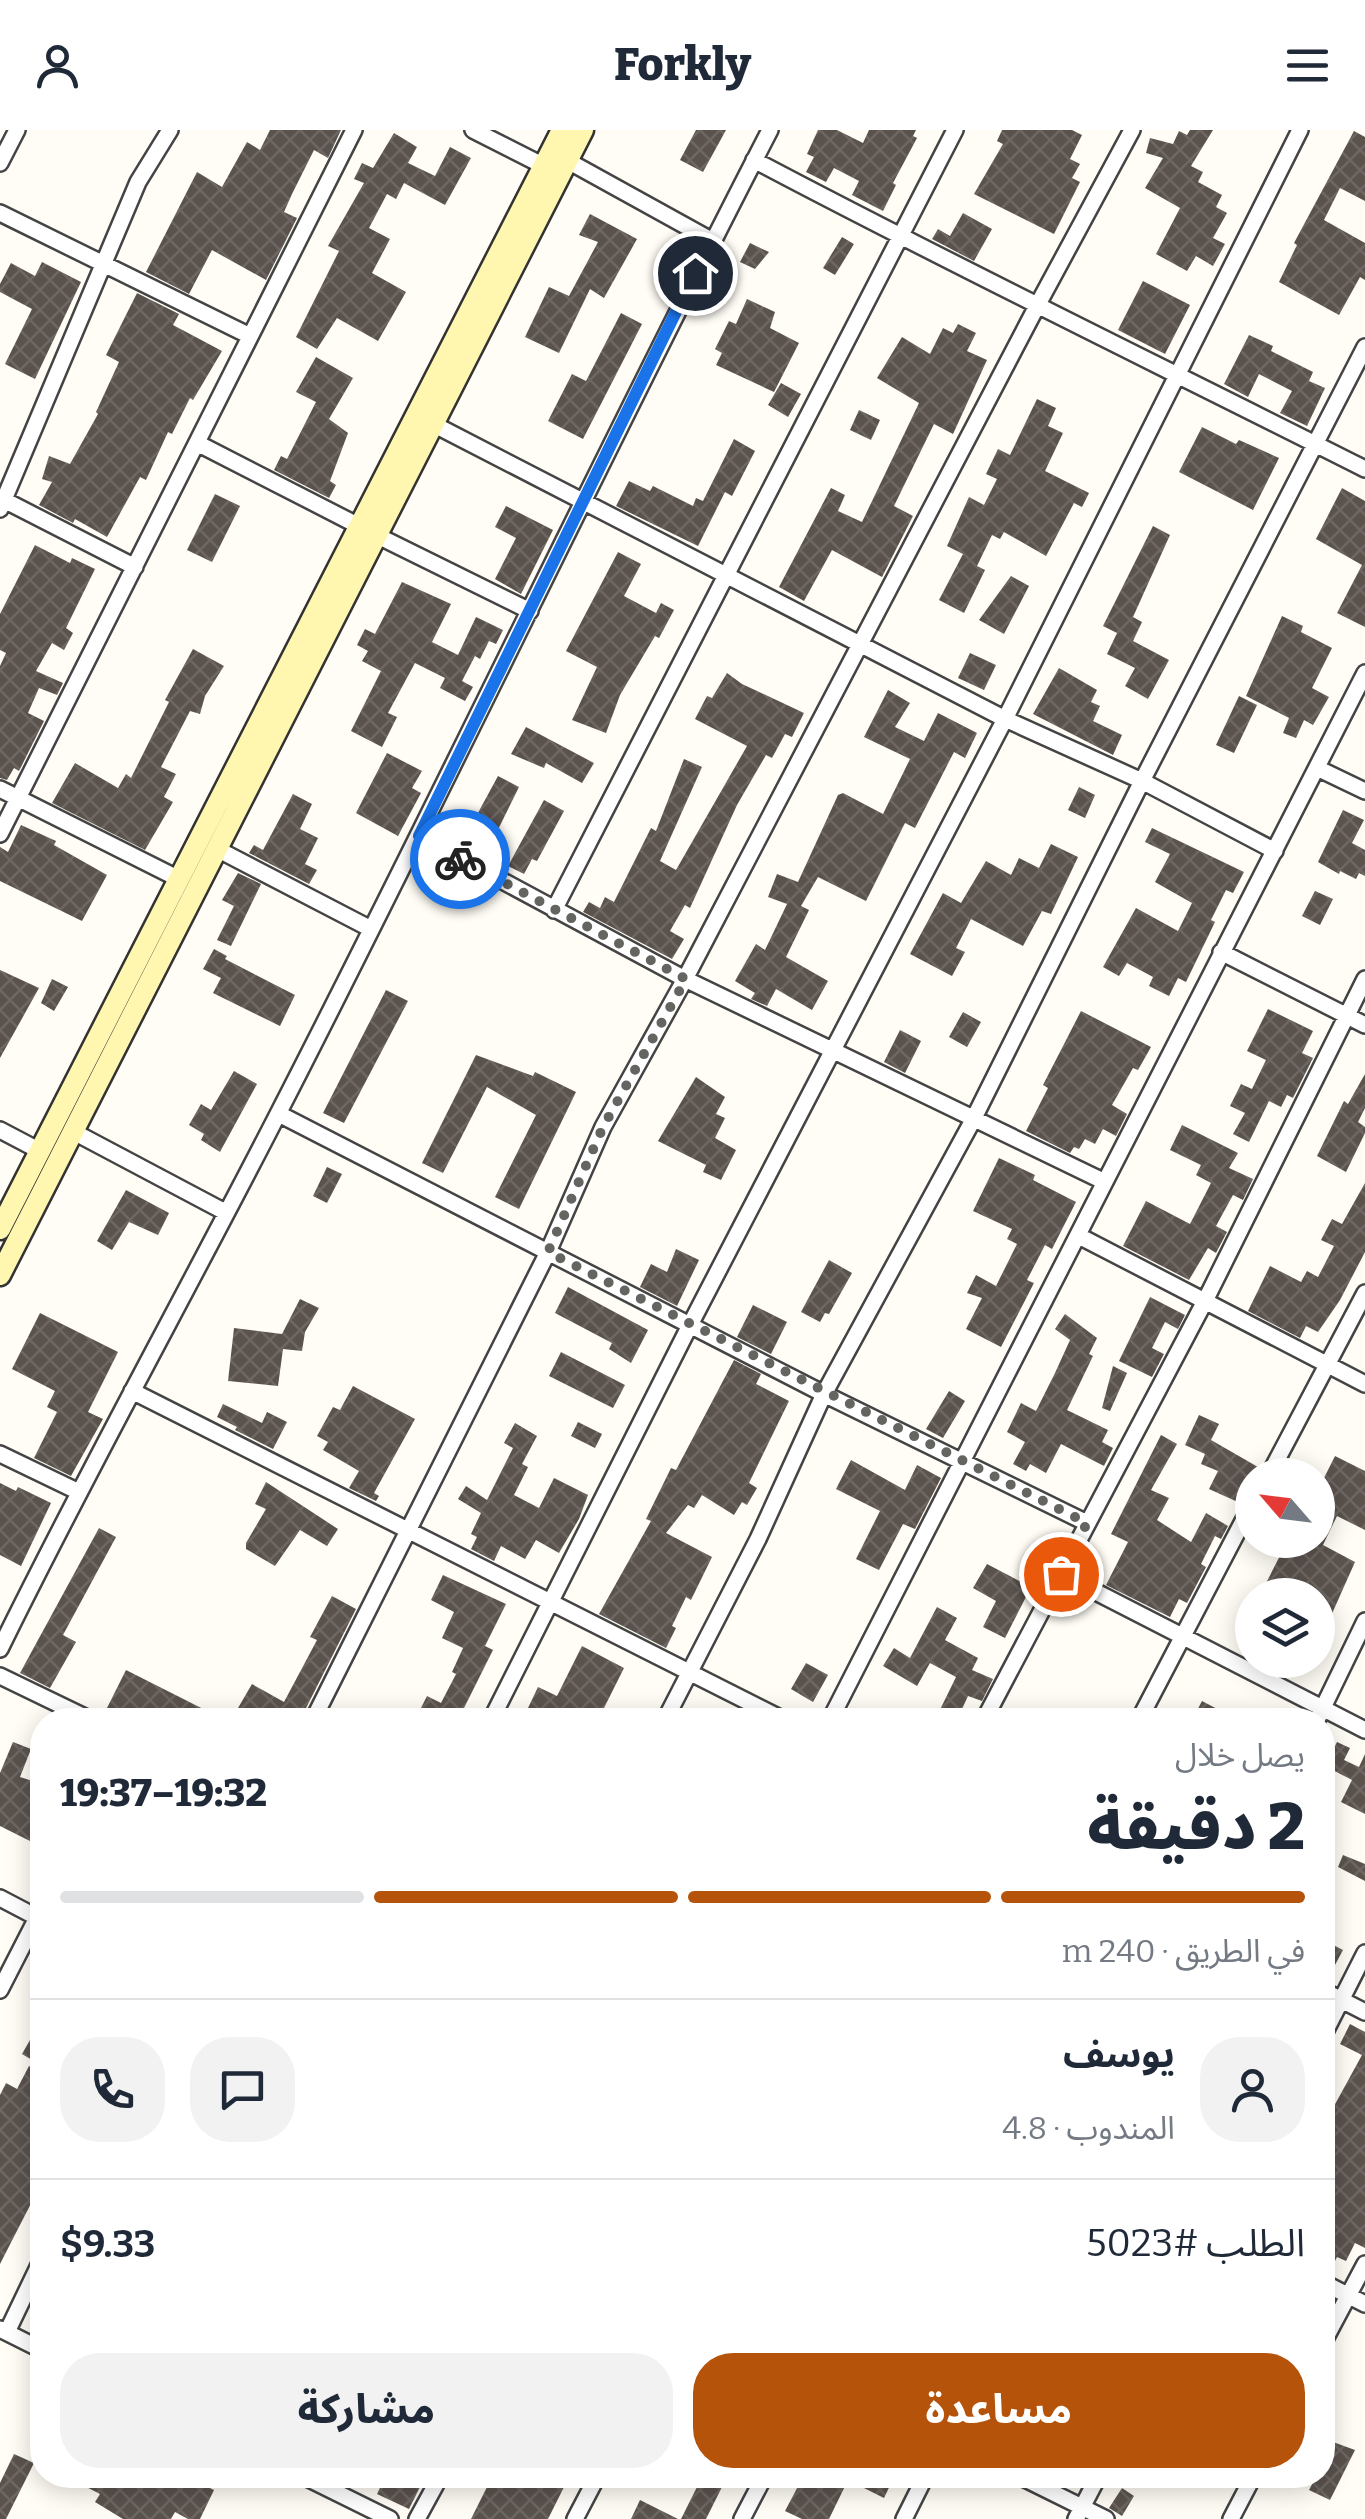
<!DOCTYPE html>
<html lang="ar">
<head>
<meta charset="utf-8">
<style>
  :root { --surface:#fff; --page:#f2f2f3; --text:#1f2937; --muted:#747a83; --line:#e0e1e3; --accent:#b45309 }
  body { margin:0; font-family:Bitter,"Noto Sans Arabic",serif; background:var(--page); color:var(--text); direction:rtl; height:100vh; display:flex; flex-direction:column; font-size:38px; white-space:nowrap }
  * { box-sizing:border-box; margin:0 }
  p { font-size:32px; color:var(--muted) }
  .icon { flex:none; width:55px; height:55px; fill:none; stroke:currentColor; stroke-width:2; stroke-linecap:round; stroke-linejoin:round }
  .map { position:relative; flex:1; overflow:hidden; direction:ltr }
  .details { position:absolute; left:30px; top:1578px; width:1305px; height:780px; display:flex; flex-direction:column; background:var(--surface); border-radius:40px; box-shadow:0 5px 25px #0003; direction:rtl }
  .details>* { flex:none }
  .needle { width:65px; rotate:298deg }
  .tools { position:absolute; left:1235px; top:1328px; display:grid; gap:20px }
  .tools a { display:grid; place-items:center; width:100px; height:100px; border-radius:50%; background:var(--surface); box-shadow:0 5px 25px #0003; font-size:50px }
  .pin { position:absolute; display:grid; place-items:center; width:85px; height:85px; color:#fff; margin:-42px; border:5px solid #fff; border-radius:50%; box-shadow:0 2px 10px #0007 }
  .courier { position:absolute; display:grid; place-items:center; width:100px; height:100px; margin:-50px; border:8px solid #1a73e8; border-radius:50%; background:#fff; color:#222; box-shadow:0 2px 12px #0007 }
  .overview em { font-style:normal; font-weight:800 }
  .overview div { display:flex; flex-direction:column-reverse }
  .overview { display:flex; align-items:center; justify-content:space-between; height:170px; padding:0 30px }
  h1 { font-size:65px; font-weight:800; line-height:75px }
  .bar { display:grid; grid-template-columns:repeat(4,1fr); gap:15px 10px; align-content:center; height:120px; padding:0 30px }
  .bar i { height:12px; border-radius:8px; background:var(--line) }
  .bar .on { background:var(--accent) }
  .bar p { grid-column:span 4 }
  .line { display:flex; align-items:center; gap:25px; padding:0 30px; border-top:2px solid var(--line) }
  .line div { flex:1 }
  .round { display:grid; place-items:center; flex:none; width:105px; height:105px; border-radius:40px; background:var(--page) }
  .cta { display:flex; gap:20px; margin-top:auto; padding:20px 30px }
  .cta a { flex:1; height:115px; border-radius:40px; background:var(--accent); color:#fff; font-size:40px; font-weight:800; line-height:115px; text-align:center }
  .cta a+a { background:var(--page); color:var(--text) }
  header { display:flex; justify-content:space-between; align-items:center; height:130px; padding:0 30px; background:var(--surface); font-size:45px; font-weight:800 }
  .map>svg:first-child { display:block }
  .building { fill:url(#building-cross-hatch) }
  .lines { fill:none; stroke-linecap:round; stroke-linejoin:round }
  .street-casing { stroke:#444; stroke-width:20 }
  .secondary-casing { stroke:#333; stroke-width:25 }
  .street { stroke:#fff; stroke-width:15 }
  .secondary { stroke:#fff6b0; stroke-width:20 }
  .done { stroke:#646461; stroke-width:10; stroke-dasharray:0 18 }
  .route { stroke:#1a73e8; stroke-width:12 }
</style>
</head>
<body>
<header><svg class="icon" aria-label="menu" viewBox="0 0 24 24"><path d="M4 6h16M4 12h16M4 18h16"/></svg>Forkly<svg class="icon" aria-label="person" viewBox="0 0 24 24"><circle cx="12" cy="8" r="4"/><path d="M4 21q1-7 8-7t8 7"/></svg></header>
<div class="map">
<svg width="1365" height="2389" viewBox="0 0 1365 2389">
  <defs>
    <pattern id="building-cross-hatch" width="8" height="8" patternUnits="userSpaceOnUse" patternTransform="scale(2.5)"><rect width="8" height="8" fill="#5a524d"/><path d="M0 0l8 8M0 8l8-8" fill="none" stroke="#6d6662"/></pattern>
  </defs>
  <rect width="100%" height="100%" fill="#fffdf5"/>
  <!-- building -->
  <path class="building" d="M270,0H341L328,28L314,20L292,64L284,82L297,88L266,150L212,120L189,164L146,142L197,42L222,57L247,12L260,20Z
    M696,0H726L703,42L680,30Z
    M818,0H837L863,13L869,0H916L913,6L917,8L893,53L896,55L883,81L852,65L859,51L834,38L826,52L806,42L814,27L807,24Z
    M1002,0H1072L1082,5L1070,29L1080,34L1072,48L1080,52L1054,104L974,64L1003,14L997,11Z
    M1190,0H1213L1191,36L1203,42L1198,52L1222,65L1216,77L1227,83L1213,108L1225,114L1213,136L1196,126L1187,141L1156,124L1180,78L1145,58L1163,28L1146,23L1150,8L1173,14L1179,1L1187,5Z
    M1354,1L1365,7V71L1340,58L1324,90L1365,113V150L1360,147L1339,185L1279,152L1297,115L1294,113Z
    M394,3L417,17L408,33L435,46L450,17L471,28L445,75L404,53L396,69L387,64L369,98L390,109L372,143L406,162L378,211L337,188L317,219L296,207L339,121L328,116L364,53L354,49L362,33L373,38Z
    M963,83L992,99L974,131L932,109L938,99L950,106Z
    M590,84L637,109L604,168L590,159L559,223L525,207L549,157L569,166L598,112L579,105Z
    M842,107L854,114L835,145L823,138Z
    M750,113L769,122L755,139L740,132Z
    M42,132L81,152L35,249L5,234L32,179L0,162V154L11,133L35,146Z
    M1143,151L1190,175L1165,224L1118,200Z
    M137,163L179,184L173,195L222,221L193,270L190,268L172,304L168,302L146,350L140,347L107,407L75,389L73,393L39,375L52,352L42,349L49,326L70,334L98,284L96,282L119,232L106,225Z
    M747,169L775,182L770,198L799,213L774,262L716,235L722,223L715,219L729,191L736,194Z
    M621,183L642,194L583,309L548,291L572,244L586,251Z
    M958,194L976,203L967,221L987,230L953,304L934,294L894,376L913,386L882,447L832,420L804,471L779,457L831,358L845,365L838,381L862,392L919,273L877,248L902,207L930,224L943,198L953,203Z
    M1249,205L1273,216L1271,221L1313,242L1309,251L1325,258L1307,296L1280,283L1292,261L1259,244L1248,267L1224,254Z
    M316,227L353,248L329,289L348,303L330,351L336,355L329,368L274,340L281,326L287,329L316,272L296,262Z
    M781,253L801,264L788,287L768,275Z
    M1037,269L1056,278L1048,296L1063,303L1045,341L1089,363L1082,377L1074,373L1046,426L1004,402L1000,409L992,405L977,436L985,440L964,483L939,470L963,424L947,416L969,367L984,375L997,349L986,344L998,319L1010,325Z
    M859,280L880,290L871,310L850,300Z
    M1202,297L1236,314L1239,310L1279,328L1253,380L1179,342Z
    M734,309L755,321L732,366L725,362L698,416L616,376L629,351L650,361L653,356L693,376L696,368L703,371Z
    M1342,358L1365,371V497L1337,483L1362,435L1316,409Z
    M215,364L240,376L212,432L187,420Z
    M506,376L553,400L521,464L495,449L516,408L495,397Z
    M1153,396L1170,405L1133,487L1142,492L1133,511L1169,530L1148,569L1125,556L1135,538L1107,524L1117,503L1103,496Z
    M35,415L70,433L72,428L95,439L66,498L73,503L64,520L52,513L36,541L63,553L57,565L39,558L28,583L44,591L19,641L14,638L7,650L0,648V536L6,523L0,520V484Z
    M618,422L641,434L624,466L656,483L661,473L674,480L659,508L655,506L620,565L606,603L572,590L597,537L566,521Z
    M1011,446L1029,456L1004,504L979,490Z
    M402,452L451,474L432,512L458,525L476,487L503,500L496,514L489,511L480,529L475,526L462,551L473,557L465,571L440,558L445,548L415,533L388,583L397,587L382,617L351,601L381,541L362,531L368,521L357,515L365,499L375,504Z
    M1282,486L1303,496L1301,502L1332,518L1312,558L1329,567L1313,595L1304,590L1296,608L1283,603L1289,588L1246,566Z
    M193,519L224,536L205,566L200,584L190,581L161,637L176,644L164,667L173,672L145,720L52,673L75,633L118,658L126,644L131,648L169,572L165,570Z
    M970,523L996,535L984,560L958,548Z
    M1059,538L1097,560L1091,572L1100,576L1093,591L1122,605L1113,625L1033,584Z
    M727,543L742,554L804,583L792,607L785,604L772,628L766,625L737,675L690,778L685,775L670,801L684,809L672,829L583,782L589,772L600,778L605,767L614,772L651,698L656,701L684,629L702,637L660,731L676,740L747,616L695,589L707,566L712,568Z
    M888,560L910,573L895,597L924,611L938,583L977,603L965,628L954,622L915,698L905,693L866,771L818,747L801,776L809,780L786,827L828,851L812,880L776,859L767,876L751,869L755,863L735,851L756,814L765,820L787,774L768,767L777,744L798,752L838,665L843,663L883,684L910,629L864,607Z
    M1239,566L1257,575L1234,623L1216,615Z
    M526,597L594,633L582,653L546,633L544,638L511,624Z
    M387,623L422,641L412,658L421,663L398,706L356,683Z
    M498,646L519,657L484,728L460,716Z
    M1079,657L1095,665L1085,688L1068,680Z
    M293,664L312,674L300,699L318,708L305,734L317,740L309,754L249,723L254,715L263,720Z
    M544,670L564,681L537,731L532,729L524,744L508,736Z
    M1343,680L1364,690L1352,713L1365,720V746L1359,743L1356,749L1340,741L1339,744L1318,732Z
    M21,695L56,711L54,715L107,745L82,791L0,751V717L8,722Z
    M1152,698L1244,742L1233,763L1226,760L1211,790L1215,792L1186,852L1178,848L1169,866L1149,856L1153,847L1127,833L1119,846L1103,837L1136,778L1178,801L1192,773L1155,752L1170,724L1145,712Z
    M1051,714L1078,727L1051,784L1042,781L1023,816L971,789L956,818L965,822L952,846L910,824L943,763L961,773L986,731L1011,745L1019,728L1039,738Z
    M238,743L261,754L231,816L217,810L234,776L222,770Z
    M1315,761L1333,769L1320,795L1302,786Z
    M214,819L227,826L225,829L295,865L280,896L213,863L221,848L203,839Z
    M0,840L39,858L0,928Z
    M52,849L68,857L54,881L41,873Z
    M386,860L408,871L344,993L323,983Z
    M1268,879L1313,901L1302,923L1313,928L1293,968L1287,965L1281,977L1269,971L1249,1012L1233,1004L1245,983L1230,976L1241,954L1252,959L1266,930L1247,921Z
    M1081,881L1151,917L1138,940L1133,938L1112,975L1127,984L1116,1006L1103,999L1095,1014L1085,1009L1079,1019L1074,1017L1070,1023L1026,1001L1048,958L1043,955Z
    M963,882L981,892L967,917L949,907Z
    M900,900L921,911L905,943L884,932Z
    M476,925L533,946L535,942L576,962L519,1079L495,1067L536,985L487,957L443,1043L422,1033Z
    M234,941L257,954L220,1022L201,1010L204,1004L189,995L201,974L211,980Z
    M1365,944V978L1358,992L1365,997V1003L1346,1042L1317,1026L1344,971L1348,974Z
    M696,947L725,967L716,984L725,988L715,1008L736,1020L721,1050L703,1042L706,1035L658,1011Z
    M1182,995L1238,1023L1229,1038L1253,1049L1243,1070L1233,1065L1216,1096L1227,1102L1216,1123L1208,1118L1189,1150L1123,1116L1146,1071L1190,1094L1211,1053L1196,1045L1201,1035L1170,1020Z
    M999,1028L1035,1045L1033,1050L1076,1072L1052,1119L1045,1115L1027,1150L1034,1153L1001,1217L966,1199L982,1168L967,1163L976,1145L996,1156L1017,1114L1007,1109L1012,1099L973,1081Z
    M327,1037L342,1044L327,1073L313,1066Z
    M1365,1053V1122L1340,1170L1318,1202L1306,1196L1300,1208L1248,1181L1270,1136L1301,1152L1307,1141L1318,1147L1334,1116L1321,1110L1332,1089L1342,1094Z
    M126,1060L169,1083L158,1105L129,1092L112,1120L97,1111Z
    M676,1119L699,1130L677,1176L640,1157L651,1134L667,1142Z
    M829,1130L852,1143L829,1184L825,1183L820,1192L801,1182Z
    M568,1157L648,1200L631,1233L609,1219L612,1213L555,1183Z
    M1150,1167L1185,1185L1178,1199L1165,1192L1152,1218L1164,1224L1152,1247L1119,1231Z
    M300,1169L319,1178L305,1202L302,1221L283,1219L278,1256L228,1251L234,1198L282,1204Z
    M753,1175L787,1192L771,1224L737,1207Z
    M40,1183L118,1222L88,1282L103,1289L71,1346L34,1328L57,1282L47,1277L55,1261L12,1239Z
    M1065,1184L1097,1208L1089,1224L1093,1226L1067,1280L1108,1300L1102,1312L1113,1318L1104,1336L1061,1314L1046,1343L1030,1334L1026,1341L1013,1334L1025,1312L1007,1302L1021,1273L1036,1281L1055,1243L1070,1210L1055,1199Z
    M561,1222L625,1255L613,1278L549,1246Z
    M734,1230L761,1244L756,1254L789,1271L749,1353L757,1358L747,1375L742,1372L734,1385L702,1365L694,1378L688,1375L666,1403L712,1427L691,1470L686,1467L672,1496L676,1498L666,1518L599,1484L651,1391L646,1389L671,1338L676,1340Z
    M1113,1236L1127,1243L1110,1281L1102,1278Z
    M353,1256L415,1289L374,1363L379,1366L376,1371L349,1358L359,1341L323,1320L328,1312L317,1306L333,1277L340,1280Z
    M949,1261L965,1271L943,1308L926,1299Z
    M223,1274L262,1293L267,1282L287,1292L273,1319L235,1300L237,1297L217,1287Z
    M1199,1285L1219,1294L1211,1310L1258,1337L1240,1373L1209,1359L1218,1341L1201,1334L1205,1324L1185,1315Z
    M578,1292L602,1304L595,1318L571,1306Z
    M515,1293L537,1306L522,1334L528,1337L514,1365L539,1378L554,1348L588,1365L579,1389L559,1423L536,1410L525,1429L501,1416L494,1431L471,1419L477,1407L471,1404L481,1383L458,1369L466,1356L487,1370L513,1318L504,1313Z
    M1161,1305L1177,1314L1151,1360L1169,1368L1157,1390L1191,1412L1206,1383L1228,1396L1221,1409L1215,1406L1201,1434L1206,1437L1187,1473L1179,1469L1170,1487L1106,1455L1128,1412L1111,1404Z
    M1335,1326L1365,1341V1400L1337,1386L1323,1415L1355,1432L1318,1515V1463L1297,1451L1289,1465H1260L1288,1410H1318V1360Z
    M851,1330L905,1360L917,1335L941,1348L915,1399L903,1394L879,1440L856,1429L880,1381L836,1359Z
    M266,1352L338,1399L327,1416L300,1400L275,1436L246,1419V1413L266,1379L255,1374Z
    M0,1353L16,1361L18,1357L51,1373L21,1436L0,1425Z
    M99,1398L116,1407L63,1505L76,1512L50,1558L20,1543Z
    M987,1434L1031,1457L1005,1508L983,1497L996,1471L973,1458Z
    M443,1445L506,1474L485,1516L493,1520L458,1590H415L427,1566L441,1573L456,1544L452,1542L463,1518L442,1508L454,1482L431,1470Z
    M332,1466L356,1479L300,1590H260L238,1578L252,1554L284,1572L317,1510L310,1507Z
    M937,1477L957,1488L945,1510L978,1528L972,1540L993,1549L982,1571L968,1566L957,1590H935L956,1547L930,1533L917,1556L883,1536L894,1518L910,1528Z
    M582,1516L624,1538L599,1588L579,1578L572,1590H550L528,1578L538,1557L557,1566Z
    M806,1533L828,1545L813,1572L791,1559Z
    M126,1540L225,1590H131L107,1578Z
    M1202,1571L1238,1590H1192Z
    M13,1612L31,1619L20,1647L39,1653L34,1667L42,1670L37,1690L40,1691L30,1711L0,1696V1643Z
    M1337,1612L1350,1618L1344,1630L1359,1637L1365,1624V1684L1341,1672L1352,1650L1325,1636Z
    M1343,1725L1365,1734V1751L1338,1737Z
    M1322,1809L1343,1820L1335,1835L1322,1828Z
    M42,1889V1923L37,1933L22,1924Z
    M1350,1894L1365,1902V2118L1355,2113L1346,2131L1337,2127L1329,2143L1322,2141V2020L1327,2010L1322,2007V1998L1362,1925L1340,1914Z
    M29,1936L42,1944V2052L0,2134V1965L6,1953L17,1959Z
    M1333,2312L1355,2320L1330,2370L1309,2360L1317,2345H1322V2334Z
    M14,2324L34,2333L6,2389H0V2353Z
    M63,2345H183L214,2360L200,2389H188L175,2382L171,2389H123L95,2372L100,2364Z
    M386,2345H426L409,2379L377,2364Z
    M493,2345H570L548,2389H471Z
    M703,2345H728L706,2389H681Z
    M804,2345H895L884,2368L848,2350L829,2389H802L785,2381Z
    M1122,2358L1134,2366L1122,2386L1109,2378Z
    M640,2370L678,2389H631Z"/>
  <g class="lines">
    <!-- street casing -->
    <g class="street-casing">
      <path id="street" d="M473,0L544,36
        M754,30C956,137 1161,236 1365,339
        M568,31L711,110
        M0,33L17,0
        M0,83L250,206
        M433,294L1005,589L1142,651L1275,721
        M197,313L357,395
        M0,368L135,437
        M0,379L138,52L170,0
        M378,406L530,481
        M1317,638L1365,661
        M0,659L177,748
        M0,704L354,0
        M419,706L685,849L1105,1052
        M219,720L371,799
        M554,780L955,0
        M1221,822L1365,895
        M279,984L824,1264L1087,1393
        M0,1000L40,1021
        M74,1002L225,1082
        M1079,1106L1365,1254
        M132,1261L784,1590
        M0,1324L79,1362
        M1269,1345L1365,1163
        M1061,1444L1365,1600
        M0,1519C89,1337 188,1160 280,980C447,655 602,325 770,0
        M0,1546L91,1590
        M313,1590L548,1122L603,997L685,849L1037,176L1132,0
        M491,1590L690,1195L1005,589L1300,0
        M665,1590L758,1409L824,1264L973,990L1142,651L1365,217
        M830,1590L1365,543
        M984,1590L1205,1171L1365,849
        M1139,1590L1252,1374
        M1317,1590L1365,1491
        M0,1768L42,1790
        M0,1860L42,1778
        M1322,1860L1365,1882
        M1322,1908L1365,1823
        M1322,2152L1365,2174
        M0,2199L42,2220
        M7,2202L42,2129
        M1322,2215L1365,2134
        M301,2345L390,2389
        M1017,2345L1106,2389
        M417,2389L441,2345
        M575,2389L598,2345
        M742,2389L765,2345
        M904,2389L926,2345
        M1076,2389L1099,2345
        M1231,2389L1254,2345"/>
    </g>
    <!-- secondary casing -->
    <g class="secondary-casing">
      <path id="secondary" d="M0,1099L562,0
        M0,1145L583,0"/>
    </g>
    <!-- street -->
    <use href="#street" class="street"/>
    <!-- secondary -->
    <use href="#secondary" class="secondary"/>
  </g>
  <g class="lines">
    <!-- done -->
    <path class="done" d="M460,729L686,849L603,997L548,1122L1087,1393L1061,1444"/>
    <!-- route -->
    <path class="route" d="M460,729L419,706L695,143"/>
  </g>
</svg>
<div class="tools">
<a><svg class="needle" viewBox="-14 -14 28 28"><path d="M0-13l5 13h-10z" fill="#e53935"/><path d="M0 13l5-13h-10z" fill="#747a83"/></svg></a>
<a><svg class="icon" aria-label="layers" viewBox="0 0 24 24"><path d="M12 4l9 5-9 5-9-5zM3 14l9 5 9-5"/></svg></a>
</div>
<div class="pin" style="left:1061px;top:1444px;background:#ea580c"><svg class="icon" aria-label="bag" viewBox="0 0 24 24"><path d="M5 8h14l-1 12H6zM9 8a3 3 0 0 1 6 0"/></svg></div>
<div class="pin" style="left:695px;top:143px;background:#1f2937"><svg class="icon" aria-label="home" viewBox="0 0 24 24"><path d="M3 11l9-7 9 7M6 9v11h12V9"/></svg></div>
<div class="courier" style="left:460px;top:729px"><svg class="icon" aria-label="bike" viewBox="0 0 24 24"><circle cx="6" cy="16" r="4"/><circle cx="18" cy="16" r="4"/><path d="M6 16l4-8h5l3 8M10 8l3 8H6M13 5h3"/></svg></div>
<section class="details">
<div class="overview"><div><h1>2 دقيقة</h1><p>يصل خلال</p></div><em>19:32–19:37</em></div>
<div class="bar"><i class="on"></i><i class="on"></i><i class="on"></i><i></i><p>في الطريق · 240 m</p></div>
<div class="line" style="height:180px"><a class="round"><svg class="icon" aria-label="person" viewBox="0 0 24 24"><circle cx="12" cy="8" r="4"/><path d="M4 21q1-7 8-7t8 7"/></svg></a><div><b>يوسف</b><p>المندوب · 4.8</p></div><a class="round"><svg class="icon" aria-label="chat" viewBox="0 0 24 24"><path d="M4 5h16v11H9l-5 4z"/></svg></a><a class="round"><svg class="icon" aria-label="phone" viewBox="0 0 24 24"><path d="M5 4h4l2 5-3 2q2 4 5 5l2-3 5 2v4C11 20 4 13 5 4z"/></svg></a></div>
<div class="line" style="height:130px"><div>الطلب #5023</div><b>$9.33</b></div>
<div class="cta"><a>مساعدة</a><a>مشاركة</a></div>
</section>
</div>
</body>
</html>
